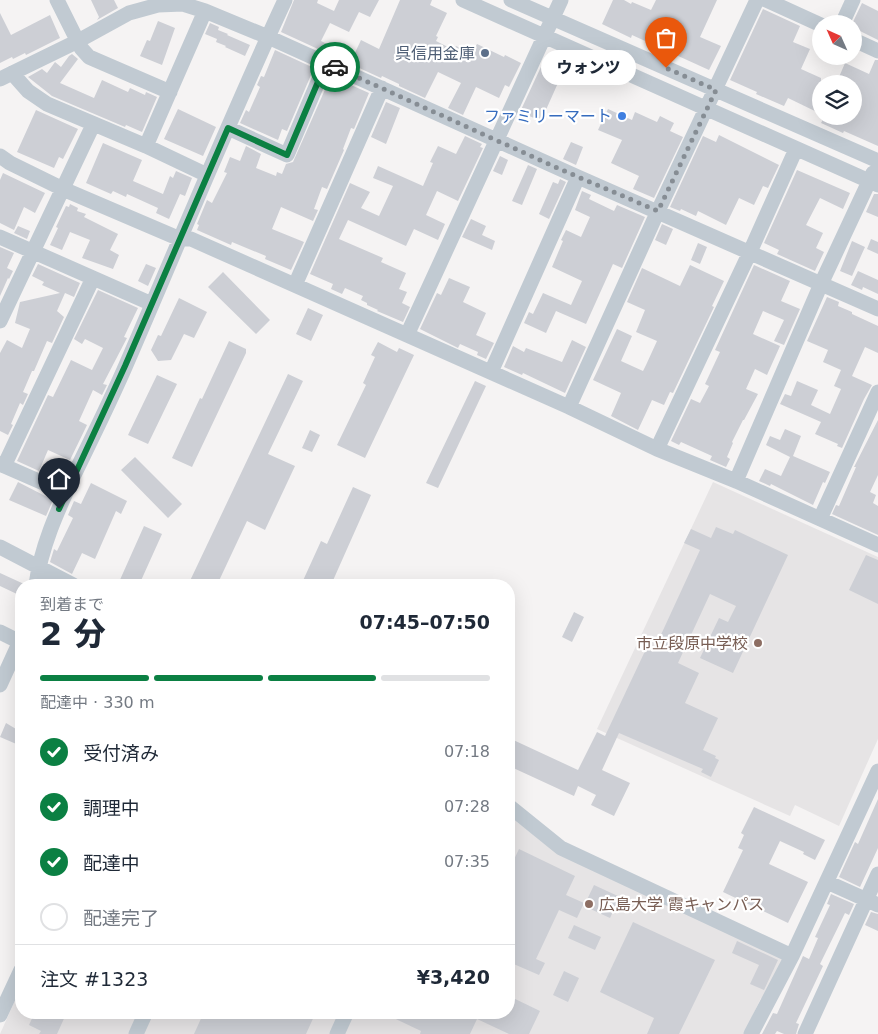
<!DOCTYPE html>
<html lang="ja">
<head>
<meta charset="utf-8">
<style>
  :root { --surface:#fff; --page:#f2f2f3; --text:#1f2937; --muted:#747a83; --line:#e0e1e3; --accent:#0b8043 }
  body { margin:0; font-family:"DejaVu Sans","Noto Sans JP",sans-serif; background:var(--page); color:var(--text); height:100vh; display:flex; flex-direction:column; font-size:19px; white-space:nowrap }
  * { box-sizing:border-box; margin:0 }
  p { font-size:16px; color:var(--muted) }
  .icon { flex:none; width:28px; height:28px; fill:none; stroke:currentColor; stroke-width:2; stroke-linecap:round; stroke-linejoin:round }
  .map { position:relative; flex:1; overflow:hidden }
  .drawer { position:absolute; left:15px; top:579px; width:500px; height:440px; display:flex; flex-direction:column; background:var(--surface); border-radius:20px; box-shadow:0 5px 20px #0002 }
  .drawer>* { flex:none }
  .needle { width:32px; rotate:315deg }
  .tools { position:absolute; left:812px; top:15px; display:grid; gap:10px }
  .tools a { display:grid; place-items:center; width:50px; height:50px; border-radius:50%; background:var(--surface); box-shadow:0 5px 20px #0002; font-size:25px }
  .pin { position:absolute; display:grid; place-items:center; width:42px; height:42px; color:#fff; margin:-51px -21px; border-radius:50% 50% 50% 0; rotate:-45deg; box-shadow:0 0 5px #0007 }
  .pin .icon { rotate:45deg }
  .courier { position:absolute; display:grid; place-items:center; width:50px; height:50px; margin:-25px; border:4px solid #0b8043; border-radius:50%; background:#fff; color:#222; box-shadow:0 1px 6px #0007 }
  .bubble { position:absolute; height:35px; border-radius:18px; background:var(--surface); box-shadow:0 5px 20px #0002; font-size:16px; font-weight:800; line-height:35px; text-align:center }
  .headline em { font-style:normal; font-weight:800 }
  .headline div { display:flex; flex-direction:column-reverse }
  .headline { display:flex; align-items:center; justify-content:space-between; height:85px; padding:0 25px }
  h1 { font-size:32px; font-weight:800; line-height:38px }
  .bar { display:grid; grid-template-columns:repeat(4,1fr); gap:8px 5px; align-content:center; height:60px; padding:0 25px }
  .bar i { height:6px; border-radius:4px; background:var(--line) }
  .bar .active { background:var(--accent) }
  .bar p { grid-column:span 4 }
  .line { display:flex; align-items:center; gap:12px; padding:0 25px; border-top:1px solid var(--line) }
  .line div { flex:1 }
  ol { padding:0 25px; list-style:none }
  li { display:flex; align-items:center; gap:15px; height:55px }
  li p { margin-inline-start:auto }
  li .icon { padding:5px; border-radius:50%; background:var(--accent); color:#fff; stroke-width:4 }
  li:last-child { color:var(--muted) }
  li i { width:28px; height:28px; border:2px solid var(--line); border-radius:50% }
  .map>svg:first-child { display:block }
  .education { fill:#e6e4e5 }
  .building { fill:#cdcfd5 }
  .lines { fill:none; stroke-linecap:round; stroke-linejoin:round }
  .minor { stroke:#c1cad2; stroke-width:15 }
  .done { stroke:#868d94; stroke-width:5; stroke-dasharray:0 9 }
  .route { stroke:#0b8043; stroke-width:6 }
  .service-dot { fill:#5c6f8a; stroke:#fff; stroke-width:2 }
  .shop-dot { fill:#3f7fe0; stroke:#fff; stroke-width:2 }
  .education-dot { fill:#8d6e63; stroke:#fff; stroke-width:2 }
  .labels { text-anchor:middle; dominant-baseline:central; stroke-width:4.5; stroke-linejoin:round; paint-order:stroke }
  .service-label { font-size:16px; fill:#4e5e75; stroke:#fff; text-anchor:end }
  .shop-label { font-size:16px; fill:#366cbe; stroke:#fff; text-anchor:end }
  .education-label { font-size:16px; fill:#785e54; stroke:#fff; text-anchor:end }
</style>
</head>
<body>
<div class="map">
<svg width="878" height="1034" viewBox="0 0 878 1034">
  <rect width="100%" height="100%" fill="#f5f3f3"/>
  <!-- education -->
  <path class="education" d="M713,482L878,557V739L839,826L795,805L790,816L597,729Z
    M509,816L556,852L781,955L784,961L767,1000L761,998L744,1034H0L21,987V1012H509Z"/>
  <!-- building -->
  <path class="building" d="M91,0H114L118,8L97,20L99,17Z
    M294,0H318L317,3L334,11L339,0H379L370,17L359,12L349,32L330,23L321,41L353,57L361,40L379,49L400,0H432L430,5L447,13L436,36L438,37L436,41L454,50L456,46L472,53L477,44L504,57L505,55L521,63L509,87L505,85L499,98L476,87L463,115L448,108L461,83L438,72L425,98L399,86V84L382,76L381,78L281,32Z
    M613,0H624L631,4L632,2L651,10L656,0H717L700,37L721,46L709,70L632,35L631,38L602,24Z
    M862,3L878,11V40L854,28V24H852Z
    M763,9L800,26L793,42L810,49L801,69L821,78V114L788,98L784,106L756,94L757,92L730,80Z
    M0,13L11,35L50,15L60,38L26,55L25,53L13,59L12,57L0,63Z
    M158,21L175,28L162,65L140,56L147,40L150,41Z
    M210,23L219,27L218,30L228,34L227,35L250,45L245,56L225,47L226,46L216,42L217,39L205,34Z
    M275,50L314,68L287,131L282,129L278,140L240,123L246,110L249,112L260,87L257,85L261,76L264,77Z
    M72,54L78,59L60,83L94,98L102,80L128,92L130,88L145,95L146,92L157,97L142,132L126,125L125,127L52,96L28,77L42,69L47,73L55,62L61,67L69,56Z
    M546,56L566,65L541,121L520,112Z
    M875,60H878V146L844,131L843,133L821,123L825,116H854V84H836L845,63L869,74Z
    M331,76L369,93L354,129L351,128L343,149L344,150L327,189L322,187L314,209L318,210L313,221L281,207L272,229L304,242L291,270L265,259L266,256L232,242L231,245L197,230L199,225L197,224L207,200L212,203L227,173L224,172L230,157L240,161L246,146L261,154L256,168L276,176L277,172L282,174L286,164L293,162Z
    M386,102L400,108L386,144L371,137Z
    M178,109L216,127L203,156L164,139Z
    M608,109L632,120L635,112L657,122L660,116L674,123L670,131L683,137L654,198L633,189L639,176L611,163L622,140L598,130Z
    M36,110L78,129L63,159L59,157L54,168L17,152Z
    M719,135L779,165L768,188L763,186L754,205L739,198L726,225L698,211L696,216L681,209L680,211L670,207L703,136L716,142Z
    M465,136L482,144L480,147L483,148L458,201L437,191L426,215L445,224L438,240L414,229L406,246L348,220L339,239L383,258L381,262L406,273L399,289L407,292L402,303L410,307L403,322L377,311L378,310L367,305V303L361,300L363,296L345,288L342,294L331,289L333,284L310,274L350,183L370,192L361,208L379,216L393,186L373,178L378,166L423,186L433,163L430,162L438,146L456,154Z
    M571,142L583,147L576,165L563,159Z
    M103,143L142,160L133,181L163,194L170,176L173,178L176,171L192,178L185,196L180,194L169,219L156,213L158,208L127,194L126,197L113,191L111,194L86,183Z
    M500,156L508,160L502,175L493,171Z
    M528,165L537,169L522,205L512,201Z
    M797,170L850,193L843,209L820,198L806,225L823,233L816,248L824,252L815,271L777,254L779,250L764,243Z
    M3,173L45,193L35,213L24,207L14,230L0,223V180Z
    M560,179L566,182L549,219L539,214L553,182L558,184Z
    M582,191L591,195L589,199L614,211L617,205L645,217L622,268L613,264L586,324L556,311L546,333L524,323L529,312L533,314L543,293L571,305L582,281L552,267L563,241L561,240L566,230L581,237L590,217L575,210Z
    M874,194H878V217L866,212Z
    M70,204L78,208L77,211L86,214L84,217L118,234L110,250L119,255L113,269L82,258L90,240L70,232L62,250L50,245L58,228L56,227L66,206L69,207Z
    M471,219L486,226L482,235L495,241L492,250L462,237Z
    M662,224L673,229L666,245L655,240Z
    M18,226L30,231L27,239L14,233Z
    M871,239L878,242V254L867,249Z
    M852,241L865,247L852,276L840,271Z
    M698,243L707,247L700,264L691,260Z
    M0,247L14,253L7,268L13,271L9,279L8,278L0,296Z
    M38,264L80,283L74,297L65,293L57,311L64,317L52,343L47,341L34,371H32L23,392L28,394L23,405L20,403L11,424L13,425L8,435L0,431V353L7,340L22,348L30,329L15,323L20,302L60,293L42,285L44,282L32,276Z
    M146,264L156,268L148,286L138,281Z
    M690,265L724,281L712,306L714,307L673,393L670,392L664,405L652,400L638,430L611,416L621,393L593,380L617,329L632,336L621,361L643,371L646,365L657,341L636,332L645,310L627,302L642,268L680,286Z
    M754,265L790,281L781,301L800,309L784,345L774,341L784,320L763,311L753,334L780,346L767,375L755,369L746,389L758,394L744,420H743L732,442L733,443L727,457L730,459L726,467L710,460L712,456L681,442L679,445L671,441L691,399L700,403L709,386L705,384L720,352L715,350Z
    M858,271L878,280V294L863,287L862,290L851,285Z
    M223,272L270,320L256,334L208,287Z
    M449,278L470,287L463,302L486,313L476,335L494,343L486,359L477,355L478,352L460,344L458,348L420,329L437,293L441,295Z
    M98,290L138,308L124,337L127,338L103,384L107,385L102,395L93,390L79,421L87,425L70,460L48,450L39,471L17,461L48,395L53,397L71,360L92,370L103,348L85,339L82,344L74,339Z
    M827,297L839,302L838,306L852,312V314L878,326V353L865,347L852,376L872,385L864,399L842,448L837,446L838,444L815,434L821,422L780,404L785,394L791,396L797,381L818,390L811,405L830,414L841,389L834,386L841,370L823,362L828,350L807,341Z
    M179,298L207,312L194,338L184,334L171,360L158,361L151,350L158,335L161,336Z
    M308,308L323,315L311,341L296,334Z
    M572,340L586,347L565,393L523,373L522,375L504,367L513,346L524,352L526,348L562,362Z
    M229,341L246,349V353L192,467L172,458L200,398L202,399Z
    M378,342L397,352L399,348L414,355L365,458L337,445L366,385L363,383L375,357L371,355Z
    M288,374L303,381L268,454L295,466L265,530L247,521L217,585H188Z
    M157,375L177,384L148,444L128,435Z
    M475,381L486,386L438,488L426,483Z
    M878,420V475L870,492L876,495L873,503L878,506V535L832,514L836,505L839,506L856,467H854Z
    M785,429L801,436L793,456L830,472L825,483L823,482L813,505L771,484L770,486L759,481L765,469L781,476L790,457L766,445L770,436L780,440Z
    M310,430L320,435L312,452L302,448Z
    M135,457L182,504L168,518L121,470Z
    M18,482L53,500L46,516L9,500Z
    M91,483L127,501L121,514L116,511L95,559L82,553L72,574L50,562L54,549L57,551L73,518L68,515L74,501L81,504Z
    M353,487L371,495L331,585H301L321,541L327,544Z
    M144,526L162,534L139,585H125L119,582Z
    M716,527L733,534L735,530L788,555L733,673L700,658L719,618L728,622L736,606L710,594L678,663L699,673L685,703L718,718L703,750L716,756L715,758L719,760L711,777L701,772L703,769L619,733L602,770L630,783L614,816L591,805L596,795L578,786L574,796L509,766V738L578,770L597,732L605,736L646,649L653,652L700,550L684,543L691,529L711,538Z
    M866,555L878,560V604L849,590Z
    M0,573L24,584L21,585L19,595L0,586Z
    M574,612L584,617L572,642L562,637Z
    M6,723L21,732V746L0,737Z
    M878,799V848L860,887L839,877L855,842L858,844Z
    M754,807L825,840L815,860L803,854L804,852L780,841L769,864L808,882L788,923L723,892L743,850L738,848L744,835L741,833Z
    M519,849L575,876L566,895L584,903L577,918L559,910L536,959L545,963L539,975L509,962V870Z
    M594,885L620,897L610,918L584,906Z
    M831,894L854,904L849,915L845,913L820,964L823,966L796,1023L799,1024L796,1034H784L777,1031L775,1034H762L773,1013L777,1014L803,956L809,959L818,938L815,937L830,905L827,904Z
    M871,912L878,914V931L865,925Z
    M633,922L715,960L679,1034H647L654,1018L600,992Z
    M574,925L601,937L595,950L568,938Z
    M737,941L778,960L764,990L750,984L759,965L732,953Z
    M564,971L579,978L568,1002L553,995Z
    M509,996L540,1011L529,1034H509L477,1019L470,1034H420L421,1031L381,1012H509Z
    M35,1012H67L57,1034H39L41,1031L29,1025Z
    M204,1012H316L306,1034H194Z"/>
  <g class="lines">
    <!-- minor -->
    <path class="minor" d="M57,0L81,48L89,57L170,92
      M463,0L878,185
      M511,0L878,161
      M766,0L821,25
      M842,24L853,0
      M854,40L878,51
      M12,73L28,91L47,104L146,146L207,175
      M0,79L78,41L129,13L158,5L183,4L205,11L268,37L578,177L878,309
      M228,128L287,155L326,63
      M146,146L205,11
      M0,156L10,163L63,189L180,239H191L569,407L657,449L736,481L878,545
      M0,237L152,304
      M295,285L382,88
      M0,321L93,125
      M407,335L561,0
      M491,372L578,177
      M569,407L658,211L757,0
      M657,449L750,252L796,149
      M0,464L66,493
      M4,466L93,278
      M736,481L821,284L873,173
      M820,519L878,392
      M0,547L73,585
      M36,585C41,546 58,510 74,475C92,438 110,402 126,365C179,243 229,120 285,0
      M0,632L20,642
      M0,685L21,639
      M509,806L561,848L792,956
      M827,882L878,905
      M0,1015L21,970
      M136,1034L146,1012
      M337,1034L347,1012
      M751,1034L792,956L878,771
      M805,1034L878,874"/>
  </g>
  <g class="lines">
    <!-- done -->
    <path class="done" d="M335,67L562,170L658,211L716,90L666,68"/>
    <!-- route -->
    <path class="route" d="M59,509L125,366L228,128L287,155L326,63L335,67"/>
  </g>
  <!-- markers -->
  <circle class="service-dot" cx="485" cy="53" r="5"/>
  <circle class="shop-dot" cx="622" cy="116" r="5"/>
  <g class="education-dot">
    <circle cx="758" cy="643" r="5"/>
    <circle cx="589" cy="904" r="5"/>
  </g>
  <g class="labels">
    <!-- service labels -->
    <g class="service-label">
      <text x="475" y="53">呉信用金庫</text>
    </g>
    <!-- shop labels -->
    <g class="shop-label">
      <text x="612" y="116">ファミリーマート</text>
    </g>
    <!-- education labels -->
    <g class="education-label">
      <text x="748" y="643">市立段原中学校</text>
      <text x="599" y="904" text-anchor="start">広島大学 霞キャンパス</text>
    </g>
  </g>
</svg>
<div class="tools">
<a><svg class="needle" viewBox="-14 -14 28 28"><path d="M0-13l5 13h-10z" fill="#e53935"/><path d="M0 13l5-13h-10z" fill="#747a83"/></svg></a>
<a><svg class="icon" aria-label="layers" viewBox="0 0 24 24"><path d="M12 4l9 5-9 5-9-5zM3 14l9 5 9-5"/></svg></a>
</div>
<div class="pin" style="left:666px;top:68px;background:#ea580c"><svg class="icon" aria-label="bag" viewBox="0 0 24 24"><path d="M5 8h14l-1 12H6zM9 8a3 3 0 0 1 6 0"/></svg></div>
<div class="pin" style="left:59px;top:509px;background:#1f2937"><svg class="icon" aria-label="home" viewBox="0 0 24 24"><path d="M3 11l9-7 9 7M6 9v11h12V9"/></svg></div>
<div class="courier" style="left:335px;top:67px"><svg class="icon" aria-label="car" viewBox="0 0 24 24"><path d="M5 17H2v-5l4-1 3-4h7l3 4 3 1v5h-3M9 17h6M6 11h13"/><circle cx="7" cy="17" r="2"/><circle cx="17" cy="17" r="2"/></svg></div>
<div class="bubble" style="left:541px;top:50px;width:95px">ウォンツ</div>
<section class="drawer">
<div class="headline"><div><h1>2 分</h1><p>到着まで</p></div><em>07:45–07:50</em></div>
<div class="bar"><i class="active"></i><i class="active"></i><i class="active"></i><i></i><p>配達中 · 330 m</p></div>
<ol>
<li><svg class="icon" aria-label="check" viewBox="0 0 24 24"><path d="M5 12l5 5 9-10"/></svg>受付済み<p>07:18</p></li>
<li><svg class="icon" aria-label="check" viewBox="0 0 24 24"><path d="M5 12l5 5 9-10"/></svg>調理中<p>07:28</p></li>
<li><svg class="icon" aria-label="check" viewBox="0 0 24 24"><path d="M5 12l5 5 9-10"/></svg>配達中<p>07:35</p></li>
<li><i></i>配達完了</li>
</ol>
<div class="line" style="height:65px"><div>注文 #1323</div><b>¥3,420</b></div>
</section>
</div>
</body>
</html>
